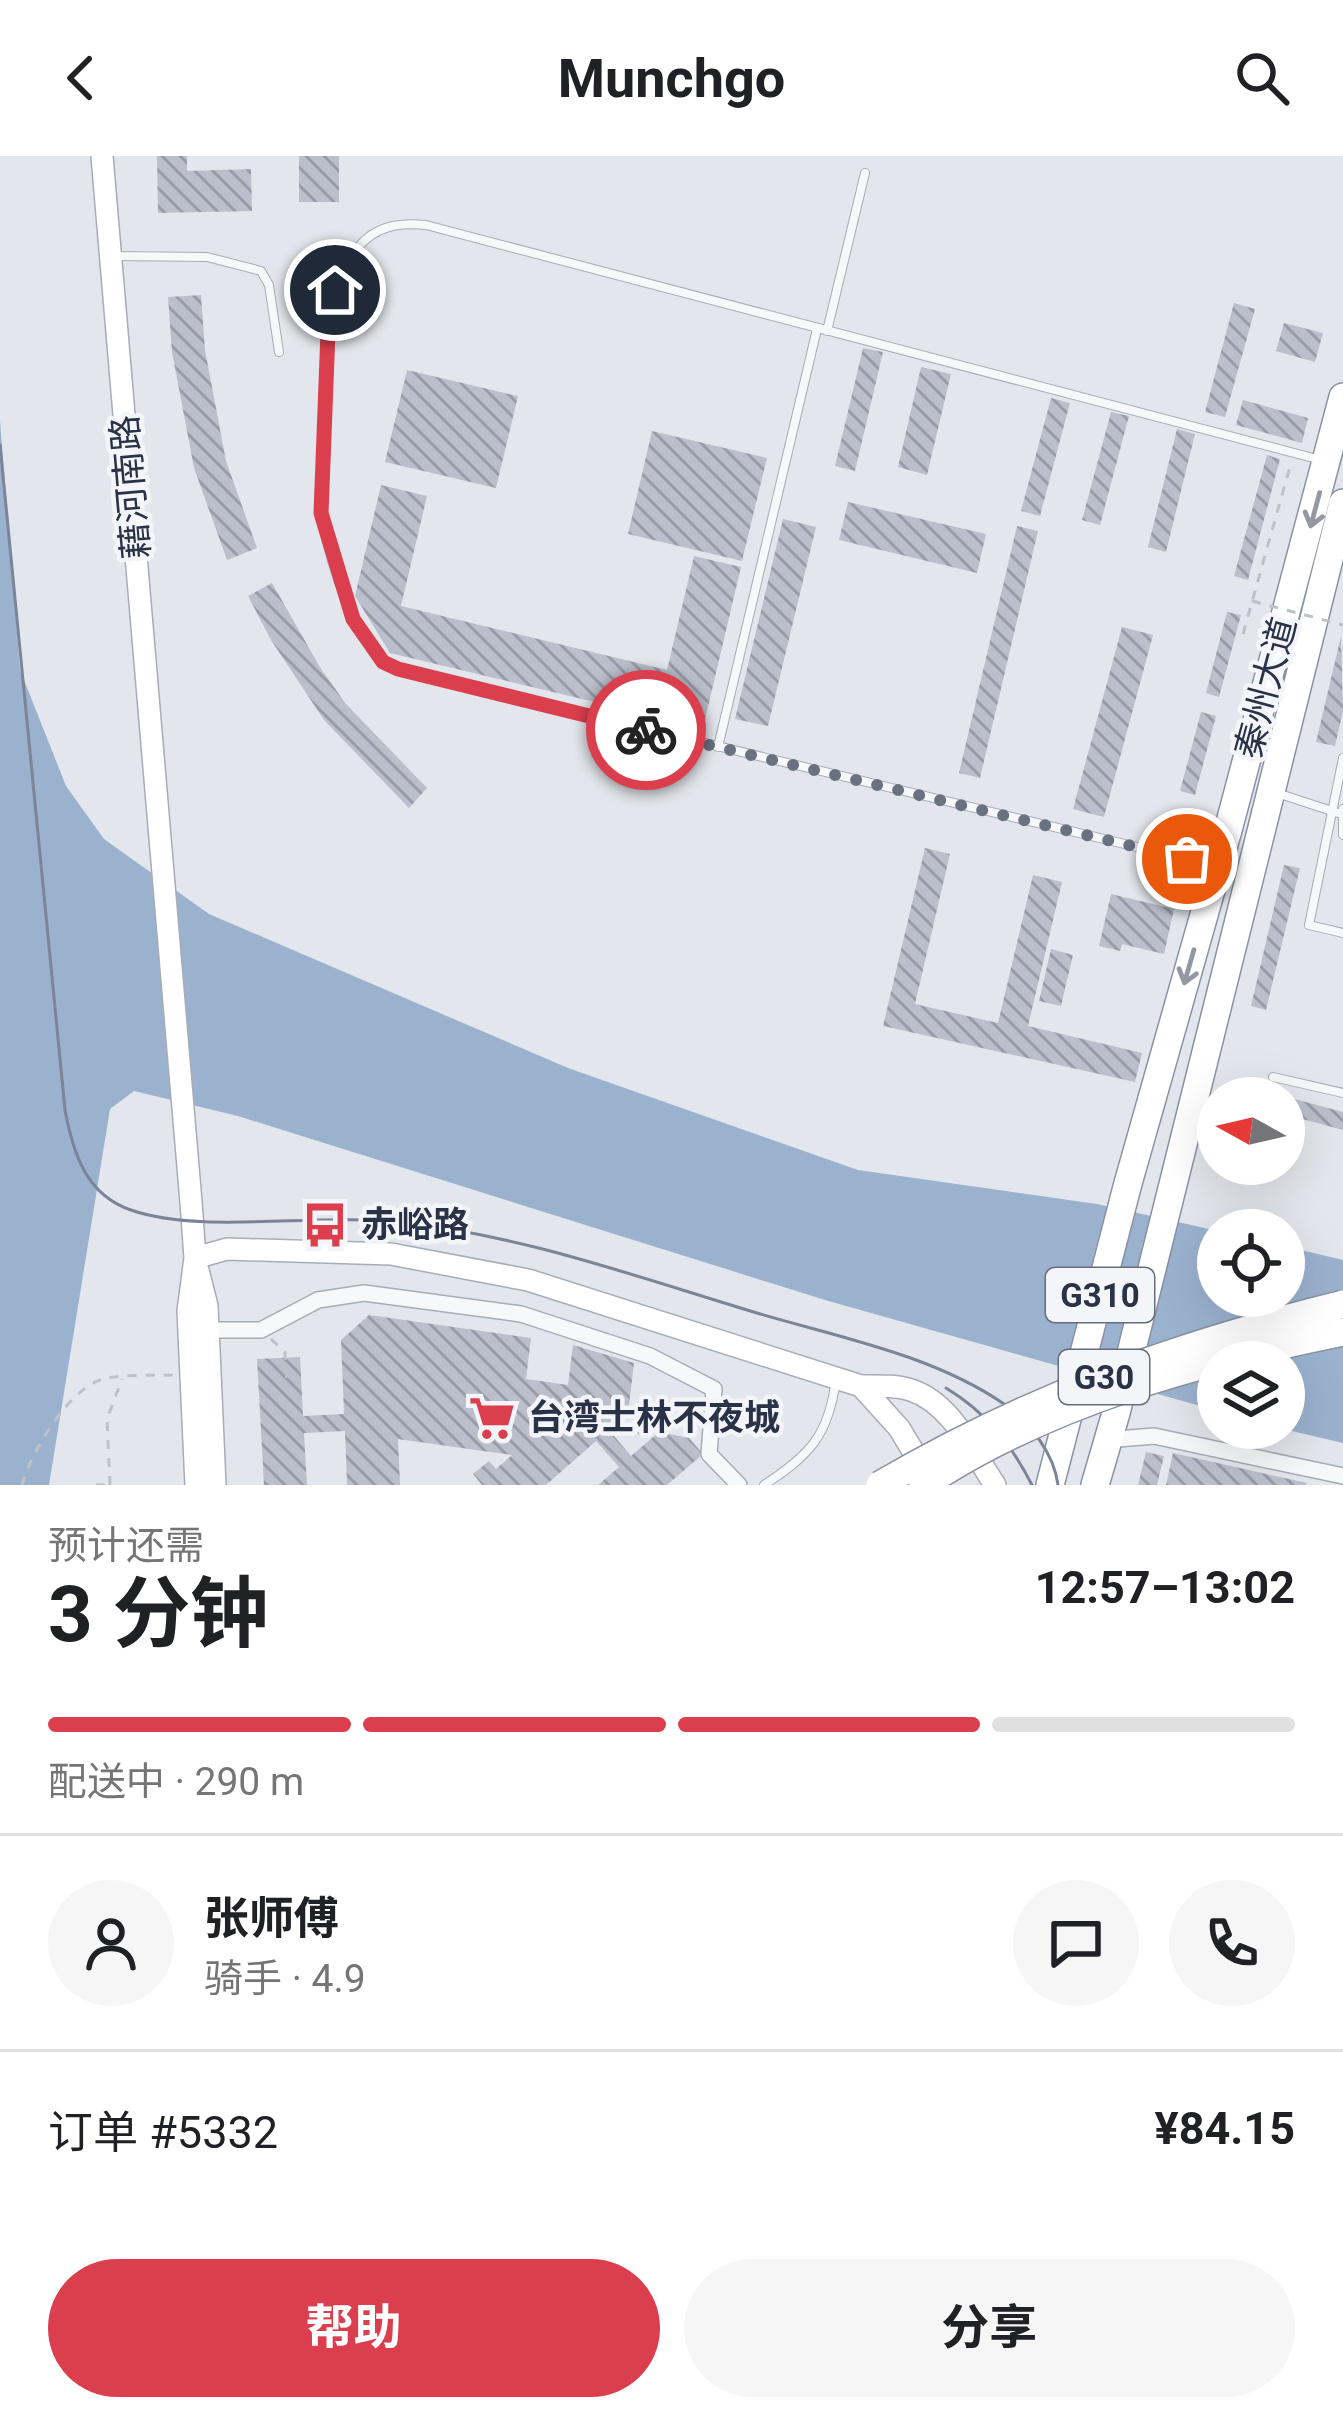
<!DOCTYPE html>
<html lang="zh">
<head>
<meta charset="utf-8">
<style>
  :root { --surface:#fff; --page:#f6f6f6; --text:#202124; --muted:#757577; --line:#e0e0e0; --accent:#db3f4e }
  body { margin:0; font-family:Roboto,"Noto Sans SC",sans-serif; background:var(--page); color:var(--text); height:100vh; display:flex; flex-direction:column; font-size:45px; white-space:nowrap }
  * { box-sizing:border-box; margin:0 }
  p { font-size:39px; color:var(--muted) }
  .icon { flex:none; width:66px; height:66px; fill:none; stroke:currentColor; stroke-width:2; stroke-linecap:round; stroke-linejoin:round }
  .map { position:relative; height:1329px; overflow:hidden }
  .panel { display:flex; flex-direction:column; background:var(--surface); flex:1 }
  .panel>* { flex:none }
  .needle { width:78px; rotate:278deg }
  .buttons { position:absolute; left:1197px; top:921px; display:grid; gap:24px }
  .buttons a { display:grid; place-items:center; width:108px; height:108px; border-radius:50%; background:var(--surface); box-shadow:0 12px 48px #0002; font-size:60px }
  .pin { position:absolute; display:grid; place-items:center; width:102px; height:102px; color:#fff; margin:-51px; border:6px solid #fff; border-radius:50%; box-shadow:0 3px 12px #0007 }
  .courier { position:absolute; display:grid; place-items:center; width:120px; height:120px; margin:-60px; border:9px solid #db3f4e; border-radius:50%; background:#fff; color:#222; box-shadow:0 3px 15px #0007 }
  .head em { font-style:normal; font-weight:700 }
  .head div { display:flex; flex-direction:column-reverse }
  .head { display:flex; align-items:center; justify-content:space-between; height:204px; padding:0 48px }
  h1 { font-size:78px; font-weight:700; line-height:90px }
  .bar { display:grid; grid-template-columns:repeat(4,1fr); gap:18px 12px; align-content:center; height:144px; padding:0 48px }
  .bar i { height:15px; border-radius:9px; background:var(--line) }
  .bar .active { background:var(--accent) }
  .bar p { grid-column:span 4 }
  .line { display:flex; align-items:center; gap:30px; padding:0 48px; border-top:3px solid var(--line) }
  .line div { flex:1 }
  .round { display:grid; place-items:center; flex:none; width:126px; height:126px; border-radius:63px; background:var(--page) }
  .primary-button { display:flex; gap:24px; margin-top:auto; padding:24px 48px }
  .primary-button a { flex:1; height:138px; border-radius:72px; background:var(--accent); color:#fff; font-size:48px; font-weight:700; line-height:138px; text-align:center }
  .primary-button a+a { background:var(--page); color:var(--text) }
  header { display:flex; justify-content:space-between; align-items:center; height:156px; padding:0 48px; background:var(--surface); font-size:54px; font-weight:700 }
  .map>svg:first-child { display:block }
  .water { fill:#9bb2cf }
  .building { fill:url(#building-back-hatch) }
  .lines { fill:none; stroke-linecap:round; stroke-linejoin:round }
  .lane-casing { stroke:#a7acb7; stroke-width:10 }
  .street-casing { stroke:#a7acb7; stroke-width:18 }
  .secondary-casing { stroke:#a7acb7; stroke-width:24 }
  .highway-casing { stroke:#8992a4; stroke-width:30 }
  .path { stroke:#bdc1c8; stroke-width:3; stroke-dasharray:9 9; stroke-linecap:butt }
  .lane { stroke:#f6f8fa; stroke-width:8 }
  .street { stroke:#f6f8fa; stroke-width:15 }
  .secondary { stroke:#fff; stroke-width:21 }
  .highway { stroke:#fff; stroke-width:27 }
  .tram { stroke:#7b8498; stroke-width:3 }
  .highway-bridge-casing { stroke:#8992a4; stroke-width:30; stroke-linecap:butt }
  .path-bridge { stroke:#bdc1c8; stroke-width:3; stroke-dasharray:9 9; stroke-linecap:butt }
  .highway-bridge { stroke:#fff; stroke-width:27 }
  .oneway { stroke:#9498a2 }
  .done { stroke:#6a7180; stroke-width:12; stroke-dasharray:0 21.6 }
  .route { stroke:#db3f4e; stroke-width:15 }
  .labels { text-anchor:middle; dominant-baseline:central; stroke-width:9; stroke-linejoin:round; paint-order:stroke }
  .shield { fill:#f3f5f9; stroke:#666c7c; stroke-width:3 }
  .shield-label { font-size:33px; font-weight:bold; fill:#293246 }
  .street-label { font-size:36px; fill:#293246; stroke:#f3f5f9 }
  .poi-label { font-size:36px; font-weight:bold; fill:#293246; stroke:#f3f5f9; text-anchor:start }
</style>
</head>
<body>
<header><svg class="icon" aria-label="back" viewBox="0 0 24 24"><path d="M15 5l-7 7 7 7"/></svg>Munchgo<svg class="icon" aria-label="search" viewBox="0 0 24 24"><circle cx="10" cy="10" r="6"/><path d="M15 15l6 6"/></svg></header>
<div class="map">
<svg width="1343" height="1329" viewBox="0 0 1343 1329">
  <defs>
    <pattern id="building-back-hatch" width="6" height="6" patternUnits="userSpaceOnUse" patternTransform="scale(3)"><rect width="6" height="6" fill="#babfcb"/><path d="M-1 5l2 2M0 0l6 6M5-1l2 2" fill="none" stroke="#979ca7"/></pattern>
  </defs>
  <rect width="100%" height="100%" fill="#e3e6ec"/>
  <!-- water -->
  <path class="water" d="M0,265L20,514L66,630L104,683L209,758L568,912L858,1014L1097,1048L1218,1075V1140H1284V1090L1343,1104V1287L1279,1272H1284V1206H1218V1255L825,1144L238,960L134,935L110,953L49,1329H0Z"/>
  <!-- building -->
  <path class="building" d="M157,0H187V15L251,13L252,55L158,57Z
    M299,0H339V46H299Z
    M201,139L205,194L226,305L257,392L227,404L194,312L172,196L168,141Z
    M1234,147L1255,153L1225,261L1205,256Z
    M1284,167L1323,177L1315,206L1276,195Z
    M863,192L883,196L855,315L835,310Z
    M921,211L951,218L927,319L898,311Z
    M407,214L518,240L496,332L385,306Z
    M1051,242L1070,247L1040,360L1021,355Z
    M1243,244L1308,262L1302,287L1236,269Z
    M1111,256L1129,260L1100,369L1082,364Z
    M1177,273L1195,278L1166,396L1148,391Z
    M652,275L767,302L742,405L628,378Z
    M1267,299L1280,303L1248,424L1234,420Z
    M381,329L427,340L401,450L667,514L694,400L741,411L703,572L390,497L355,440Z
    M848,346L986,378L977,417L839,384Z
    M783,363L816,371L768,570L735,563Z
    M1017,370L1038,375L980,622L959,617Z
    M272,427L321,513L346,548L427,632L409,652L324,564L271,484L248,440Z
    M1227,456L1241,459L1219,541L1206,537Z
    M1122,471L1153,479L1104,661L1073,653Z
    M1341,480L1343,555L1335,590L1316,586Z
    M1201,556L1216,560L1195,639L1180,635Z
    M925,692L950,698L915,848L998,867L1033,719L1062,726L1028,870L1142,897L1135,926L883,870Z
    M1284,709L1300,712L1266,854L1251,850Z
    M1111,738L1174,753L1164,798L1122,788L1120,795L1099,790Z
    M1051,793L1073,799L1061,850L1039,845Z
    M1253,932L1343,956V974L1284,958V942H1251Z
    M369,1159L531,1182L526,1223L568,1229L573,1189L634,1207L628,1258L609,1274L631,1300L659,1276L689,1282L703,1298L667,1329H598L619,1311L596,1285L546,1329H482L473,1318L489,1305L496,1313L512,1299L398,1283L400,1329H347L345,1275L304,1277L307,1329H264L257,1203L300,1201L303,1260L344,1258L341,1184Z
    M1146,1296L1164,1300L1157,1329H1138Z
    M1173,1297L1307,1327L1306,1329H1166Z"/>
  <g class="lines">
    <!-- lane casing -->
    <g class="lane-casing">
      <path id="lane" d="M115,100L207,101L261,115L269,129L279,196
        M827,175L865,17
        M718,591L817,173
        M1343,602L1309,769L1343,777
        M1280,638L1341,658
        M1343,653V679
        M1187,703L397,513C354,490 330,407 322,361C318,341 323,317 324,296C326,245 323,190 335,140C339,121 351,97 365,84C383,68 404,67 426,69L1317,303
        M1273,921L1343,937
        M764,1329C810,1299 829,1279 836,1223"/>
    </g>
    <!-- street casing -->
    <g class="street-casing">
      <path id="street" d="M208,1174H261L318,1144L364,1137L521,1158L650,1200L714,1233L709,1298L739,1329
        M1106,1284L1154,1280L1343,1320"/>
    </g>
    <!-- secondary casing -->
    <g class="secondary-casing">
      <path id="secondary" d="M102,0L191,1046L195,1102L188,1155L196,1329
        M195,1102L227,1093L391,1098L528,1124L861,1230C877,1230 896,1229 911,1234C951,1247 973,1296 995,1329
        M198,1114L207,1150L215,1329
        M861,1230L899,1272L925,1315"/>
    </g>
    <!-- highway casing -->
    <g class="highway-casing">
      <path id="highway" d="M1050,1329L1127,1031L1228,674L1343,241
        M1095,1329L1116,1257L1343,347"/>
    </g>
    <!-- path -->
    <path class="path" d="M1243,478L1291,307
      M271,1183L285,1196L287,1230
      M638,1278L655,1263L697,1270
      M22,1329C31,1296 71,1228 107,1222C128,1218 152,1220 173,1219
      M96,1329H108
      M110,1329L107,1263L122,1223"/>
    <!-- lane -->
    <use href="#lane" class="lane"/>
    <!-- street -->
    <use href="#street" class="street"/>
    <!-- secondary -->
    <use href="#secondary" class="secondary"/>
    <!-- highway -->
    <use href="#highway" class="highway"/>
    <!-- tram -->
    <path class="tram" d="M0,289L65,954C73,997 86,1039 131,1054C199,1078 311,1058 386,1065C514,1076 634,1120 757,1157C838,1181 933,1199 1004,1248C1030,1267 1054,1297 1058,1329
      M946,1232C986,1256 1011,1288 1032,1329"/>
    <!-- highway-bridge casing -->
    <g class="highway-bridge-casing">
      <path id="highway-bridge" d="M880,1329C1028,1242 1177,1189 1343,1148
        M923,1329C1049,1246 1197,1206 1343,1176"/>
    </g>
    <!-- path-bridge -->
    <path class="path-bridge" d="M1252,445L1343,469"/>
    <!-- highway-bridge -->
    <use href="#highway-bridge" class="highway-bridge"/>
  </g>
  <!-- one-way arrows -->
  <defs><path id="oneway-shaft" d="M-6 0H5M1.5-3L5.5 0L1.5 3" fill="none" stroke-width="1.6" stroke-linecap="round" stroke-linejoin="round" transform="scale(3)"/></defs>
  <g class="oneway">
    <use href="#oneway-shaft" transform="translate(1315 354) rotate(105)"/>
    <use href="#oneway-shaft" transform="translate(1189 811) rotate(106)"/>
  </g>
  <g class="lines">
    <!-- done -->
    <path class="done" d="M646,574L1187,703"/>
    <!-- route -->
    <path class="route" d="M335,134L328,176L321,357L353,463L383,506L398,513L646,574"/>
  </g>
  <!-- icons -->
  <defs>
    <g id="bus-bare" transform="scale(3.6)"><path d="M-5-6H5V4H4V6H2V4H-2V6H-4V4H-5ZM-3.5-4V0h7V-4ZM-3.5 1.2v1.5H-2V1.2ZM2 1.2v1.5H3.5V1.2Z" fill="#db3f4e" stroke="#f3f5f9" stroke-width="2.5" paint-order="stroke"/></g>
    <g id="supermarket-bare" transform="scale(3.6)"><path d="M-6-5.5h2.5l.6 2H6L4.5 2H-2.5L-4.4-4H-6ZM-1.5 3.2a1.3 1.3 0 1 0 .1 0ZM3 3.2a1.3 1.3 0 1 0 .1 0Z" fill="#db3f4e" stroke="#f3f5f9" stroke-width="2.5" paint-order="stroke"/></g>
  </defs>
  <g fill-rule="evenodd">
    <use href="#bus-bare" x="325" y="1069"/>
    <use href="#supermarket-bare" x="492" y="1262"/>
  </g>
  <g class="labels">
    <!-- shield labels -->
    <g class="shield">
      <rect x="1046" y="1112" width="108" height="54" rx="9"/>
      <rect x="1059" y="1194" width="90" height="54" rx="9"/>
    </g>
    <g class="shield-label">
      <text x="1100" y="1139">G310</text>
      <text x="1104" y="1221">G30</text>
    </g>
    <!-- street labels -->
    <g class="street-label">
      <text transform="translate(131 331) rotate(-95)">藉河南路</text>
      <text transform="translate(1266 532) rotate(-75)">秦州大道</text>
    </g>
    <!-- poi labels -->
    <g class="poi-label">
      <text x="361" y="1069">赤峪路</text>
      <text x="528" y="1262">台湾士林不夜城</text>
    </g>
  </g>
</svg>
<div class="buttons">
<a><svg class="needle" viewBox="-14 -14 28 28"><path d="M0-13l5 13h-10z" fill="#e53935"/><path d="M0 13l5-13h-10z" fill="#757577"/></svg></a>
<a><svg class="icon" aria-label="locate" viewBox="0 0 24 24"><circle cx="12" cy="12" r="6"/><path d="M12 2v4M12 18v4M2 12h4M18 12h4"/></svg></a>
<a><svg class="icon" aria-label="layers" viewBox="0 0 24 24"><path d="M12 4l9 5-9 5-9-5zM3 14l9 5 9-5"/></svg></a>
</div>
<div class="pin" style="left:1187px;top:703px;background:#ea580c"><svg class="icon" aria-label="bag" viewBox="0 0 24 24"><path d="M5 8h14l-1 12H6zM9 8a3 3 0 0 1 6 0"/></svg></div>
<div class="pin" style="left:335px;top:134px;background:#1f2937"><svg class="icon" aria-label="home" viewBox="0 0 24 24"><path d="M3 11l9-7 9 7M6 9v11h12V9"/></svg></div>
<div class="courier" style="left:646px;top:574px"><svg class="icon" aria-label="bike" viewBox="0 0 24 24"><circle cx="6" cy="16" r="4"/><circle cx="18" cy="16" r="4"/><path d="M6 16l4-8h5l3 8M10 8l3 8H6M13 5h3"/></svg></div>
</div>
<section class="panel">
<div class="head"><div><h1>3 分钟</h1><p>预计还需</p></div><em>12:57–13:02</em></div>
<div class="bar"><i class="active"></i><i class="active"></i><i class="active"></i><i></i><p>配送中 · 290 m</p></div>
<div class="line" style="height:216px"><a class="round"><svg class="icon" aria-label="person" viewBox="0 0 24 24"><circle cx="12" cy="8" r="4"/><path d="M4 21q1-7 8-7t8 7"/></svg></a><div><b>张师傅</b><p>骑手 · 4.9</p></div><a class="round"><svg class="icon" aria-label="chat" viewBox="0 0 24 24"><path d="M4 5h16v11H9l-5 4z"/></svg></a><a class="round"><svg class="icon" aria-label="phone" viewBox="0 0 24 24"><path d="M5 4h4l2 5-3 2q2 4 5 5l2-3 5 2v4C11 20 4 13 5 4z"/></svg></a></div>
<div class="line" style="height:156px"><div>订单 #5332</div><b>¥84.15</b></div>
<div class="primary-button"><a>帮助</a><a>分享</a></div>
</section>
</body>
</html>
